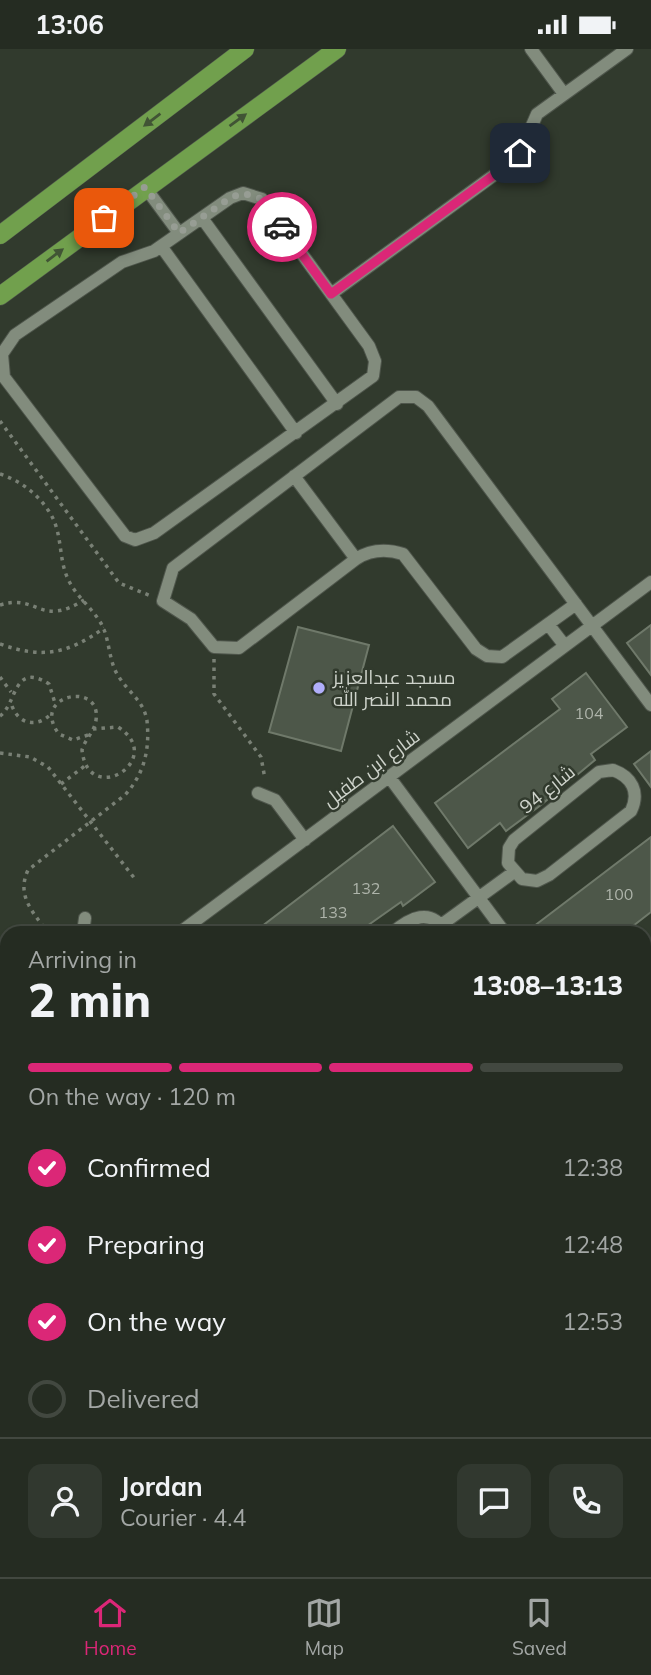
<!DOCTYPE html>
<html lang="en">
<head>
<meta charset="utf-8">
<style>
  :root { --surface:#252c22; --page:#31382f; --text:#f1f3f6; --muted:#a3a7a5; --line:#424840; --accent:#db2777 }
  body { margin:0; font-family:Mulish,Cairo,sans-serif; background:var(--page); color:var(--text); height:100vh; display:flex; flex-direction:column; font-size:26px; white-space:nowrap }
  * { box-sizing:border-box; margin:0 }
  p { font-size:23px; color:var(--muted) }
  .icon { flex:none; width:38px; height:38px; fill:none; stroke:currentColor; stroke-width:2; stroke-linecap:round; stroke-linejoin:round }
  .map { position:relative; flex:1; overflow:hidden }
  .side { position:absolute; left:0px; top:877px; width:651px; height:653px; display:flex; flex-direction:column; background:var(--surface); border-radius:21px 21px 0 0; box-shadow:0 2px 5px #0004,0 0 0 2px var(--line) }
  .side>* { flex:none }
  .pin { position:absolute; display:grid; place-items:center; width:60px; height:60px; color:#fff; margin:-30px; border-radius:14px; box-shadow:0 4px 10px #0006 }
  .courier { position:absolute; display:grid; place-items:center; width:70px; height:70px; margin:-35px; border:5px solid #db2777; border-radius:50%; background:#fff; color:#222; box-shadow:0 2px 9px #0007 }
  .head em { font-style:normal; font-weight:800 }
  .head div { display:flex; flex-direction:column-reverse }
  .head { display:flex; align-items:center; justify-content:space-between; height:119px; padding:0 28px }
  h1 { font-size:46px; font-weight:800; line-height:52px }
  .bar { display:grid; grid-template-columns:repeat(4,1fr); gap:10px 7px; align-content:center; height:84px; padding:0 28px }
  .bar i { height:9px; border-radius:5px; background:var(--line) }
  .bar .current { background:var(--accent) }
  .bar p { grid-column:span 4 }
  .line { display:flex; align-items:center; gap:18px; padding:0 28px; border-top:2px solid var(--line) }
  .line div { flex:1 }
  .round { display:grid; place-items:center; flex:none; width:74px; height:74px; border-radius:14px; background:var(--page) }
  ol { padding:0 28px; list-style:none }
  li { display:flex; align-items:center; gap:21px; height:77px }
  li p { margin-inline-start:auto }
  li .icon { padding:7px; border-radius:50%; background:var(--accent); color:#fff; stroke-width:4 }
  li:last-child { color:var(--muted) }
  li i { width:38px; height:38px; border:4px solid var(--line); border-radius:50% }
  .status { display:flex; justify-content:space-between; align-items:center; height:49px; padding:0 35px; background:var(--surface); direction:ltr }
  .status svg { height:19px; fill:currentColor }
  .tabs { display:flex; justify-content:space-around; align-items:center; height:98px; border-top:2px solid var(--line); background:var(--surface); font-size:19px; color:var(--muted) }
  .tabs a { display:grid; justify-items:center; gap:4px }
  .tabs .current { color:var(--accent) }
  .map>svg:first-child { display:block }
  .building { fill:#4d5749; stroke:#6f796a; stroke-width:2 }
  .lines { fill:none; stroke-linecap:round; stroke-linejoin:round }
  .minor-casing { stroke:#4f564c; stroke-width:14 }
  .major-casing { stroke:#4f564c; stroke-width:19 }
  .path { stroke:#798075; stroke-width:3.5; stroke-dasharray:3.5 5; stroke-linecap:butt }
  .minor { stroke:#828c7d; stroke-width:12 }
  .major { stroke:#71a04d; stroke-width:18 }
  .oneway { fill:#415435 }
  .done { stroke:#979d94; stroke-width:7; stroke-dasharray:0 12.6 }
  .route { stroke:#db2777; stroke-width:9 }
  .poi-dot { fill:#b0aefa; stroke:#313a2d; stroke-width:2.5 }
  .labels { text-anchor:middle; dominant-baseline:central; stroke-width:5; stroke-linejoin:round; paint-order:stroke }
  .number-label { font-size:16px; fill:#aeb4aa }
  .poi-label { font-size:19px; fill:#ced3cb; stroke:#313a2d; text-anchor:start }
  .street-label { font-size:19px; fill:#ced3cb; stroke:#313a2d }
</style>
</head>
<body>
<div class="status"><b>13:06</b><svg viewBox="0 0 49 12"><path d="M0 12V9h3v3zM5 12V6h3v6zM10 12V3h3v9zM15 12V0h3v12zM26 1h20v11H26zM47 4h2v5h-2z"/></svg></div>
<div class="map">
<svg width="651" height="1528" viewBox="0 0 651 1528">
  <rect width="100%" height="100%" fill="#313a2d"/>
  <!-- building -->
  <path class="building" d="M651,576V626L627,594Z
    M298,578L369,596L341,702L269,683Z
    M586,624L627,678L591,705L595,711L541,756L506,782L500,774L468,799L435,754L560,660L552,650Z
    M651,702V738L634,715Z
    M393,777L435,833L403,857L401,853L357,884H253Z
    M651,788V863L624,884L618,877L609,884H525Z"/>
  <g class="lines">
    <!-- minor casing -->
    <g class="minor-casing">
      <path id="minor" d="M531,0L564,45
        M145,138L179,184
        M243,144L262,150L369,297L375,312L373,327L154,484L135,491L125,487L4,328L2,305L15,286L122,213L154,202L230,149Z
        M202,169L337,355
        M161,197L296,384
        M331,245L512,113L520,104L537,65L627,0
        M294,427L356,510
        M576,555L502,608L487,607L476,600L403,505C387,500 370,501 356,510L239,599L214,598L191,570L163,552L173,519L399,348H416L428,357L651,656
        M548,575L565,597
        M613,721C632,728 640,743 631,762L549,826L537,832L522,830L508,814L509,799L514,791L599,723Z
        M390,729L505,884
        M258,744L275,751L305,791
        M441,876L514,823
        M83,884L85,869
        M179,884L651,533
        M392,884C410,869 431,857 446,884
        M644,979L651,974
        M0,1016L7,1011
        M644,1017L651,1022
        M644,1069L651,1079
        M0,1187L7,1196
        M0,1257L7,1266
        M644,1340L651,1334
        M644,1386L651,1388
        M200,1522L205,1528
        M251,1522L255,1528
        M296,1522L300,1528
        M359,1528L360,1522
        M427,1528L435,1522"/>
    </g>
    <!-- major casing -->
    <g class="major-casing">
      <path id="major" d="M0,186L245,0
        M0,247L337,0"/>
    </g>
    <!-- path -->
    <path class="path" d="M0,372L119,534L151,547
      M0,425C21,432 38,445 50,464C63,485 58,509 68,530C76,548 94,560 103,578C110,594 109,614 119,628C129,644 144,652 147,672C150,701 144,725 125,746L28,821C16,847 33,863 48,884
      M0,556C38,544 39,579 84,551
      M0,595C42,610 68,605 104,579
      M214,610V645L261,708L265,730
      M0,628L11,643
      M12,657C19,676 38,679 52,664
      M0,667C17,655 13,612 49,635L55,654
      M88,686L73,691L59,685C29,646 102,631 96,671C95,682 85,690 82,701C88,760 168,710 118,678L93,680
      M0,704L30,708L48,718L135,830
      M61,735L86,716
      M0,964L7,961
      M644,1217L651,1212"/>
    <!-- minor -->
    <use href="#minor" class="minor"/>
    <!-- major -->
    <use href="#major" class="major"/>
  </g>
  <!-- one-way arrows -->
  <defs><path id="oneway-solid" d="M-6-.8H1V-3.2L6.5 0L1 3.2V.8H-6Z" transform="scale(1.75)"/></defs>
  <g class="oneway">
    <use href="#oneway-solid" transform="translate(152 71) rotate(143)"/>
    <use href="#oneway-solid" transform="translate(238 71) rotate(-36)"/>
    <use href="#oneway-solid" transform="translate(55 206) rotate(-37)"/>
  </g>
  <g class="lines">
    <!-- done -->
    <path class="done" d="M104,169L145,138L179,184L230,149L243,144L262,150L282,178"/>
    <!-- route -->
    <path class="route" d="M282,178L331,245L512,113L520,104"/>
  </g>
  <!-- markers -->
  <circle class="poi-dot" cx="319" cy="639" r="7"/>
  <g class="labels">
    <!-- number labels -->
    <g class="number-label">
      <text x="589" y="664">104</text>
      <text x="366" y="839">132</text>
      <text x="619" y="845">100</text>
      <text x="333" y="863">133</text>
    </g>
    <!-- poi labels -->
    <g class="poi-label">
      <text x="333" y="628">مسجد عبدالعزيز<tspan x="333" dy="22">محمد النصر الله</tspan></text>
    </g>
    <!-- street labels -->
    <g class="street-label">
      <text transform="translate(371 719) rotate(-37)">شارع ابن طفيل</text>
      <text transform="translate(547 740) rotate(-39)">شارع 94</text>
    </g>
  </g>
</svg>
<div class="pin" style="left:104px;top:169px;background:#ea580c"><svg class="icon" aria-label="bag" viewBox="0 0 24 24"><path d="M5 8h14l-1 12H6zM9 8a3 3 0 0 1 6 0"/></svg></div>
<div class="pin" style="left:520px;top:104px;background:#1f2937"><svg class="icon" aria-label="home" viewBox="0 0 24 24"><path d="M3 11l9-7 9 7M6 9v11h12V9"/></svg></div>
<div class="courier" style="left:282px;top:178px"><svg class="icon" aria-label="car" viewBox="0 0 24 24"><path d="M5 17H2v-5l4-1 3-4h7l3 4 3 1v5h-3M9 17h6M6 11h13"/><circle cx="7" cy="17" r="2"/><circle cx="17" cy="17" r="2"/></svg></div>
<section class="side">
<div class="head"><div><h1>2 min</h1><p>Arriving in</p></div><em>13:08–13:13</em></div>
<div class="bar"><i class="current"></i><i class="current"></i><i class="current"></i><i></i><p>On the way · 120 m</p></div>
<ol>
<li><svg class="icon" aria-label="check" viewBox="0 0 24 24"><path d="M5 12l5 5 9-10"/></svg>Confirmed<p>12:38</p></li>
<li><svg class="icon" aria-label="check" viewBox="0 0 24 24"><path d="M5 12l5 5 9-10"/></svg>Preparing<p>12:48</p></li>
<li><svg class="icon" aria-label="check" viewBox="0 0 24 24"><path d="M5 12l5 5 9-10"/></svg>On the way<p>12:53</p></li>
<li><i></i>Delivered</li>
</ol>
<div class="line" style="height:126px"><a class="round"><svg class="icon" aria-label="person" viewBox="0 0 24 24"><circle cx="12" cy="8" r="4"/><path d="M4 21q1-7 8-7t8 7"/></svg></a><div><b>Jordan</b><p>Courier · 4.4</p></div><a class="round"><svg class="icon" aria-label="chat" viewBox="0 0 24 24"><path d="M4 5h16v11H9l-5 4z"/></svg></a><a class="round"><svg class="icon" aria-label="phone" viewBox="0 0 24 24"><path d="M5 4h4l2 5-3 2q2 4 5 5l2-3 5 2v4C11 20 4 13 5 4z"/></svg></a></div>
</section>
</div>
<nav class="tabs">
<a class="current"><svg class="icon" aria-label="home" viewBox="0 0 24 24"><path d="M3 11l9-7 9 7M6 9v11h12V9"/></svg>Home</a>
<a><svg class="icon" aria-label="map" viewBox="0 0 24 24"><path d="M3 6l6-2 6 2 6-2v14l-6 2-6-2-6 2zM9 4v14M15 6v14"/></svg>Map</a>
<a><svg class="icon" aria-label="saved" viewBox="0 0 24 24"><path d="M7 4h10v16l-5-4-5 4z"/></svg>Saved</a>
</nav>
</body>
</html>
